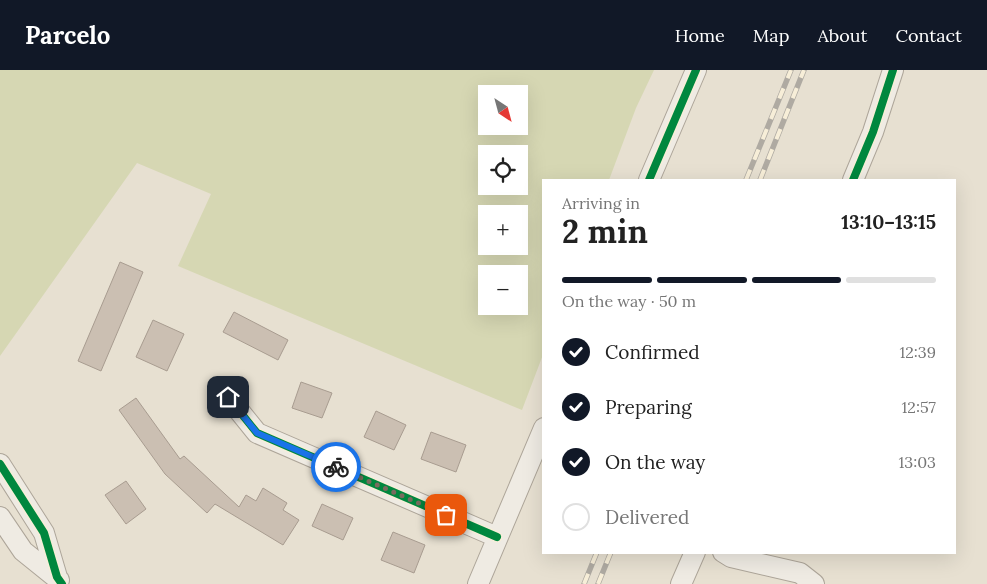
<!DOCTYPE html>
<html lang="en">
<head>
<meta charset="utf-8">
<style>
  :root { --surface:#fff; --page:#f2f2f2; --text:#222; --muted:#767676; --line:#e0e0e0; --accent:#111827 }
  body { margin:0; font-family:Lora,serif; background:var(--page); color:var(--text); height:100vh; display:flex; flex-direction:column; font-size:19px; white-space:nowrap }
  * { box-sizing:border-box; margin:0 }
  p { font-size:16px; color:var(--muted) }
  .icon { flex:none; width:28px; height:28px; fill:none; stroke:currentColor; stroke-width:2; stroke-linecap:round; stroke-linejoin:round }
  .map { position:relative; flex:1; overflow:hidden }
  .details { position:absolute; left:542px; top:109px; width:414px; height:375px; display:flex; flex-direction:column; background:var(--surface); border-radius:0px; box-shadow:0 5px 20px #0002 }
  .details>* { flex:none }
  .needle { width:32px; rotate:144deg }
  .fabs { position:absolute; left:478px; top:15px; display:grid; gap:10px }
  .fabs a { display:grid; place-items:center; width:50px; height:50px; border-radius:0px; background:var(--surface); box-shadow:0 5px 20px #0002; font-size:25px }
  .pin { position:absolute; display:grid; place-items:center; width:42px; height:42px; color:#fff; margin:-21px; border-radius:10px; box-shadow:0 2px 8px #0006 }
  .courier { position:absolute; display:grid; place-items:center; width:50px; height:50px; margin:-25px; border:4px solid #1a73e8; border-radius:50%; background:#fff; color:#222; box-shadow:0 1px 6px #0007 }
  .overview em { font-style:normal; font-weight:700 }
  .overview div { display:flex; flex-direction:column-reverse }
  .overview { display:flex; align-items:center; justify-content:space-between; height:85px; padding:0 20px }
  h1 { font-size:32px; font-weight:700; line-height:38px }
  .bar { display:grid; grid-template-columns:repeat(4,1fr); gap:8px 5px; align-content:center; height:60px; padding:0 20px }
  .bar i { height:6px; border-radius:4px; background:var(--line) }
  .bar .current { background:var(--accent) }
  .bar p { grid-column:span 4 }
  ol { padding:0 20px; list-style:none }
  li { display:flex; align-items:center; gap:15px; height:55px }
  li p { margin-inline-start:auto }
  li .icon { padding:5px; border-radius:50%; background:var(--accent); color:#fff; stroke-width:4 }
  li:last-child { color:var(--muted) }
  li i { width:28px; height:28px; border:2px solid var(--line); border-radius:50% }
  header { display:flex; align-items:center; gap:30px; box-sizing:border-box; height:70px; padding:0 25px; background:var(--accent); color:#fff }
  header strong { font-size:24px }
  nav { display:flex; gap:28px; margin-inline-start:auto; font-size:18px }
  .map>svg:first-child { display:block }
  .green { fill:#d6d7b3; fill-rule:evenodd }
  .building { fill:#cbbfb2; stroke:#a89c90 }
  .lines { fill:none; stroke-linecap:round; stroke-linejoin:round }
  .minor-casing { stroke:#ada599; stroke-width:22 }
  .minor { stroke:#efebe3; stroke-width:20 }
  .rail-casing { stroke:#afaaa2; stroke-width:5.5 }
  .rail { stroke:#f7eed8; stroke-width:4; stroke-dasharray:11; stroke-linecap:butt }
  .cycleway-casing { stroke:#f7eed8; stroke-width:11 }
  .cycleway { stroke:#00873e; stroke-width:8 }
  .done { stroke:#786c5e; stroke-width:5; stroke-dasharray:0 9 }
  .route { stroke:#1a73e8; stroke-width:6 }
</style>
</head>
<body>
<header>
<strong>Parcelo</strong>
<nav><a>Home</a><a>Map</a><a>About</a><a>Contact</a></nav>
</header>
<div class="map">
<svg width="987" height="514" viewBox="0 0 987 514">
  <rect width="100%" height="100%" fill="#e7e0d1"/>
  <!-- green -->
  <path class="green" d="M0,0H654L636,38L609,110H544V282L522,340L178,196L211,124L137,93L0,286ZM486,24H519V56H486ZM486,84H519V116H486ZM486,144H519V176H486ZM486,204H519V236H486Z"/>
  <!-- building -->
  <path class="building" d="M120,192L143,202L101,301L78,291Z
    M234,242L288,270L278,290L223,262Z
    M153,250L184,264L167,301L136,287Z
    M301,312L332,323L322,348L292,338Z
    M136,328L180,389L184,386L239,437L246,425L256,431L263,418L287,433L283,440L299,450L283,475L215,434L207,443L165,404L119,340Z
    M376,341L406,355L394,380L364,367Z
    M431,362L466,375L456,402L421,389Z
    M126,411L146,439L126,454L105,425Z
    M322,434L353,448L343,470L312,456Z
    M393,462L425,475L414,503L381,490Z"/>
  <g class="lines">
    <!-- minor casing -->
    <g class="minor-casing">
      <path id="minor" d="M649,110L696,0
        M853,110L873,62L893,0
        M228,327L257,363L497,467
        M0,394L44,463L57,507
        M0,447L23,481L59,510
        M723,482L731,487L800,503L814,514
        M478,514L544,358
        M681,514L695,482"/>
    </g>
    <!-- minor -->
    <use href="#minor" class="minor"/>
    <!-- rail casing -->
    <g class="rail-casing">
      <path id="rail" d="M746,110L791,0
        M760,110L804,0
        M584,514L597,482
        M598,514L611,482"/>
    </g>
    <!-- rail -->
    <use href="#rail" class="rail"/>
    <!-- cycleway casing -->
    <g class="cycleway-casing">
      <path id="cycleway" d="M649,110L696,0
        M853,110L873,62L893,0
        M228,327L257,363L497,467
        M0,394L44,463L57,507L62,514"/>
    </g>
    <!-- cycleway -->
    <use href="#cycleway" class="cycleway"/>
  </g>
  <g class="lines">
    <!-- done -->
    <path class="done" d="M336,397L446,445"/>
    <!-- route -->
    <path class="route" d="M228,327L257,363L336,397"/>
  </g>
</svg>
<div class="fabs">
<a><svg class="needle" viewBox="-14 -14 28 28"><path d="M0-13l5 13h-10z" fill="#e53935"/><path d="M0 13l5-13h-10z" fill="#767676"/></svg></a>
<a><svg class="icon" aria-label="locate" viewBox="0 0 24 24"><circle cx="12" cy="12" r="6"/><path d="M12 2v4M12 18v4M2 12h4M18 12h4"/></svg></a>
<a>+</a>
<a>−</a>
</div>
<div class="pin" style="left:446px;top:445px;background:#ea580c"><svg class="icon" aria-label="bag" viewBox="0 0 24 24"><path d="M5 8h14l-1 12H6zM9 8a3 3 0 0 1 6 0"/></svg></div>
<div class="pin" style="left:228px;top:327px;background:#1f2937"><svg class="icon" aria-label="home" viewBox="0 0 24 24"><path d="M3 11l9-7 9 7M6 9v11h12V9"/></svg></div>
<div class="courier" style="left:336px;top:397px"><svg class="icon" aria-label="bike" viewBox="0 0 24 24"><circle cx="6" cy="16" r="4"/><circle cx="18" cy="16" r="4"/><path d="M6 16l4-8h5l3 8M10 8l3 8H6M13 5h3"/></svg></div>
<section class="details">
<div class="overview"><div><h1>2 min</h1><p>Arriving in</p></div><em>13:10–13:15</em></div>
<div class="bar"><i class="current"></i><i class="current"></i><i class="current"></i><i></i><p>On the way · 50 m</p></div>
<ol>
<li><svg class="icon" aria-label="check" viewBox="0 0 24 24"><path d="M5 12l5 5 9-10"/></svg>Confirmed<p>12:39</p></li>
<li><svg class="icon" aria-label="check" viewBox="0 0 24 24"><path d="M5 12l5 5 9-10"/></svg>Preparing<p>12:57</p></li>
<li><svg class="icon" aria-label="check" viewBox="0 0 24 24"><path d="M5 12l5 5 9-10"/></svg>On the way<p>13:03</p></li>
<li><i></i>Delivered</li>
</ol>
</section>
</div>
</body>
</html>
